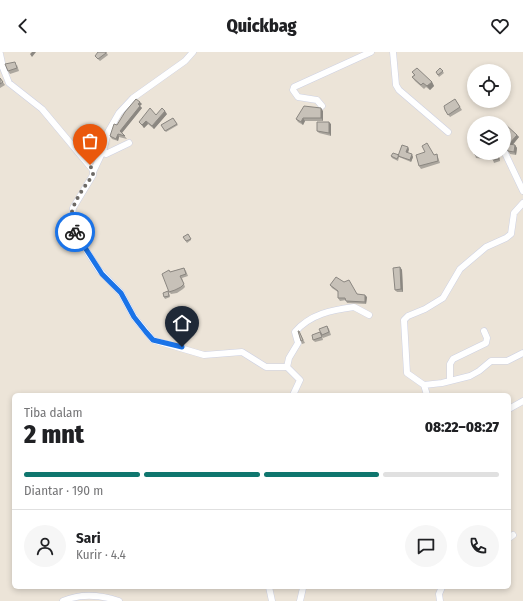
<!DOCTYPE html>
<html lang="id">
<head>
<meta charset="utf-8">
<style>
  :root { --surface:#fff; --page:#f6f6f6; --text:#202124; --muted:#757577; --line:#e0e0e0; --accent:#0f766e }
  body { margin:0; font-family:"Fira Sans Condensed",sans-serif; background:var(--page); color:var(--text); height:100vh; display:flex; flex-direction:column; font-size:15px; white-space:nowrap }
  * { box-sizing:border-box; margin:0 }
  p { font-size:13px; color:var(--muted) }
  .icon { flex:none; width:22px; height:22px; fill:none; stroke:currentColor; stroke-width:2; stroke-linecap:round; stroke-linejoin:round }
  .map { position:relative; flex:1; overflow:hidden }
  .sheet { position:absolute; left:12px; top:341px; width:499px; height:196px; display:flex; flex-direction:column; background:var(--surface); border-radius:6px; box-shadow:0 2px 6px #0003 }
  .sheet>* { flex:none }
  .buttons { position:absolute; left:467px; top:12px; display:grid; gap:8px }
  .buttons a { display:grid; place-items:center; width:44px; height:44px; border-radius:50%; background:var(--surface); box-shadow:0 2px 6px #0003; font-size:20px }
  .pin { position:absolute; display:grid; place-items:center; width:34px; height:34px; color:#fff; margin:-41px -17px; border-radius:50% 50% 50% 0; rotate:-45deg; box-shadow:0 0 4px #0007 }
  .pin .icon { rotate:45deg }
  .courier { position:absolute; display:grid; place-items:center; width:40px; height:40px; margin:-20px; border:3px solid #1a73e8; border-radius:50%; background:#fff; color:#222; box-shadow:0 1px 5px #0007 }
  .summary em { font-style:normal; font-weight:800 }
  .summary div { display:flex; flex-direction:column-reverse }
  .summary { display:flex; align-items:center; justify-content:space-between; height:68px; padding:0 12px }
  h1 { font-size:26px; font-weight:800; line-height:30px }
  .bar { display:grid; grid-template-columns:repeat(4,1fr); gap:6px 4px; align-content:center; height:48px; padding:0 12px }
  .bar i { height:5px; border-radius:3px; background:var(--line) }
  .bar .current { background:var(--accent) }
  .bar p { grid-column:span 4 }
  .line { display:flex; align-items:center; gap:10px; padding:0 12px; border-top:1px solid var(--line) }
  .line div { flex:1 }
  .round { display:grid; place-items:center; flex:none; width:42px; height:42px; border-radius:21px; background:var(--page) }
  header { display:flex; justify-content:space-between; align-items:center; height:52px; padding:0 12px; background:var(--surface); font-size:18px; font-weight:800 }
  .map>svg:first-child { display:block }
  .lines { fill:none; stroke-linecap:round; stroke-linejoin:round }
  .minor-casing { stroke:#cdd1e3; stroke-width:7 }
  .minor { stroke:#fff; stroke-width:6 }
  .wall { fill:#aba69e }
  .shaded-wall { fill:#8b8781 }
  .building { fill:#c7c1b8; stroke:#8b8781 }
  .done { stroke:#6d6a66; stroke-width:4; stroke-dasharray:0 7.2 }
  .route { stroke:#1a73e8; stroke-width:5 }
</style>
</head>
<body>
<header><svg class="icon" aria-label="back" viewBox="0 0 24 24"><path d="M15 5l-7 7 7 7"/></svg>Quickbag<svg class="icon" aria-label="heart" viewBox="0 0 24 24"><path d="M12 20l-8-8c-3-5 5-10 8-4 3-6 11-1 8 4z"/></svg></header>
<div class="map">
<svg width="523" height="549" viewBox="0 0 523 549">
  <rect width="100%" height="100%" fill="#ece4d8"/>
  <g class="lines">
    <!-- minor casing -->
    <g class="minor-casing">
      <path id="minor" d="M393,0L396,33L399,38L448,80
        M0,2L3,16L9,31L42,57L93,118V123L73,156L71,174L99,218L121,241L134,265L153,288L204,303L242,300L266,315H287L300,328L293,343
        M322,54L317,48L298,45L293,38L294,35L371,0
        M129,91L106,102L103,100L108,80L119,61L133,46L185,9L193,0
        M504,99L523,139
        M93,120L103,99
        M287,315L289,306L298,291L295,280C310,262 332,258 354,255L369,263
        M450,329V312L453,307L486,291L487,286L484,279
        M424,333L442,331L470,324L479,319L491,309H507L523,301
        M427,343L424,333L407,321L404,268L408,264L425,257L443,246L460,217L486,195L506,186L511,182L514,161L523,151
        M509,357L523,349
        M509,486L513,483
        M269,535L272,549
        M63,549C81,541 101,543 119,549
        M300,549L303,536
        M440,549L439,542L442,535"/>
    </g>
    <!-- minor -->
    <use href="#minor" class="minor"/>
  </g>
  <!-- wall -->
  <path class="wall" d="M106,0L108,3L100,9L95,4Z
    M17,13L19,19L10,22L8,19Z
    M440,16L444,21L439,25L436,20Z
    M412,20L432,30L434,34L430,38L426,35L424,37L415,29L412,25L414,23Z
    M0,26L5,33L0,36Z
    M455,47L462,58L450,65L445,58Z
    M142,52L140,54L142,56L122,81L127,87L119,85L118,89L112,87L110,84L117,73Z
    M323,59V69H305L303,73L298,70L296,67Z
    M167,62L154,77L148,72L144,76L139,70L156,63Z
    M173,66L178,73L166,80L161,73Z
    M331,72V84L319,81L317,79Z
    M504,73L517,83L519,85L512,93H515L517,96L516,103L510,102L508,99L506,90L504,88Z
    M409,97L408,101L413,105L411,110L399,105L398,109L392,106L391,104L399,103Z
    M486,101L485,107L476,106L475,103Z
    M498,101L500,109L494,111L493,108Z
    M437,102L440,111L421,117L419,114L435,103Z
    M188,182L191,188L187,191L183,185Z
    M400,215L402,218L403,240H397L395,238Z
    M184,216L186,219L188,224L182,226L185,235L183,237L177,241L171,242L169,240L170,220Z
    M330,233L367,245L366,252L347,251L346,248L340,249L338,246V240L332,236Z
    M169,241L170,245L165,247L164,245Z
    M327,274L329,277L331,283L323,286L322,284L323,288L315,290L313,288Z
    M299,279L305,291L302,292L301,289Z"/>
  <!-- shaded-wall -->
  <path class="shaded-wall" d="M32,0H36L32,5L30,2Z
    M432,30L434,34L430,38L427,34Z
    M140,50L142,52L140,54L142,56L121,82L120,79Z
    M321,56L323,59V69L321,66Z
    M165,59L167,62L154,77L152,74Z
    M303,66L305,69L303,73L301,70Z
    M146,69L148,72L144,76L142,73Z
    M329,70L331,72V84L329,81Z
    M118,82L119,85L118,89L116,87Z
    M517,83L519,85L511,95L509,92Z
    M515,93L517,96L516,103L514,100Z
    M408,95L409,97L407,103L406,100Z
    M483,101H486L485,107L483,105Z
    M497,101H498L500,109L499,107Z
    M412,102L413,105L411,110L410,108Z
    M400,215L402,218L403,240L401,237Z
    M365,243L367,245L366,252L365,250Z"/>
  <!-- building -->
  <path class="building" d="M98,0H106V1L98,7L95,4Z
    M15,10L17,16L8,19L5,12Z
    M417,16L432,30L427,34L423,31L421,33L412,25L415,23L412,20Z
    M440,16L443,19L438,23L436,20Z
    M0,26L3,30L0,32Z
    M136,47L140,50L138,52L140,54L120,79L125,84L118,82L116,87L110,84L114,72L117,73L125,60Z
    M455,47L460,55L448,63L445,58L444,54Z
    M304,54L321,56V66H303L301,70L296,67Z
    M150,56L156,63L162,56L165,59L152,74L146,69L142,73L139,70Z
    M173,66L177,72L165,79L161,73Z
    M317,70H329V81L317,79Z
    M505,72L517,83L509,92L515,93L514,100L508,99L505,93L506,89L504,87V73Z
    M427,91L434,103L437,102L438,109L419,114L416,103L425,100L422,94Z
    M402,93L408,95L406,100L412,102L410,108L398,104Z
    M393,101L399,103L397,107L391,104Z
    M475,101H483V105L475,103Z
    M491,101H497L499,107L493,108Z
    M188,182L191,187L186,189L183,185Z
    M400,215L401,237L395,238L393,216Z
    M184,216L186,222L180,224L184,232L181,235L175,238L169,240L162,222L169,218L170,220Z
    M336,225L344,230L349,228L357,242L365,243V250L346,249L345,246H338V239L330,233Z
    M168,239L169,244L164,245L163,241Z
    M327,274L329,280L322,283L319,277Z
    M298,279H299L303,288L301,289Z
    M320,280L322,285L313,288L312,283Z"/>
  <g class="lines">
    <!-- done -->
    <path class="done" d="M75,180C62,163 83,137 93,123V120L90,113"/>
    <!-- route -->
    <path class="route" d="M75,180L102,222L121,241L134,265L146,280L153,288L182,295"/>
  </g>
</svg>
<div class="buttons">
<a><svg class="icon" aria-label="locate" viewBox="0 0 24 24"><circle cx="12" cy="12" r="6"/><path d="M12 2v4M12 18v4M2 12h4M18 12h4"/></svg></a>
<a><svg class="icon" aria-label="layers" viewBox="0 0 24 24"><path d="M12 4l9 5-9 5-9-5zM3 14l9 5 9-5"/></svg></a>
</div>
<div class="pin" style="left:90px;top:113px;background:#ea580c"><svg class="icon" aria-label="bag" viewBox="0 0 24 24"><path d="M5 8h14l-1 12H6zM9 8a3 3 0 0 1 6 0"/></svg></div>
<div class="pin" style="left:182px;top:295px;background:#1f2937"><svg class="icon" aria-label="home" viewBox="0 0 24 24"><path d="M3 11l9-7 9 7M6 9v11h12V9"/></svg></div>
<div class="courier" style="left:75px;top:180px"><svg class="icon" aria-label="bike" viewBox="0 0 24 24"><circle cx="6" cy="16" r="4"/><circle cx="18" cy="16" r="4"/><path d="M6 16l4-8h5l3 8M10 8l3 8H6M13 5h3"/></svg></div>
<section class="sheet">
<div class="summary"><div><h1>2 mnt</h1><p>Tiba dalam</p></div><em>08:22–08:27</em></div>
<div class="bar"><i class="current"></i><i class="current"></i><i class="current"></i><i></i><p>Diantar · 190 m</p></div>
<div class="line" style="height:72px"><a class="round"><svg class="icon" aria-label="person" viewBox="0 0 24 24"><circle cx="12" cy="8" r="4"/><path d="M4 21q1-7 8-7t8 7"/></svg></a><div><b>Sari</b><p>Kurir · 4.4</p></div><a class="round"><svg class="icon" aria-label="chat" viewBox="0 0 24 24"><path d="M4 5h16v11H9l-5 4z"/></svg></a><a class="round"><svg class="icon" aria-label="phone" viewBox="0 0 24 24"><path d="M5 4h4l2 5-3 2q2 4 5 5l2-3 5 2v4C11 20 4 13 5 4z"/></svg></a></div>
</section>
</div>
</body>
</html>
